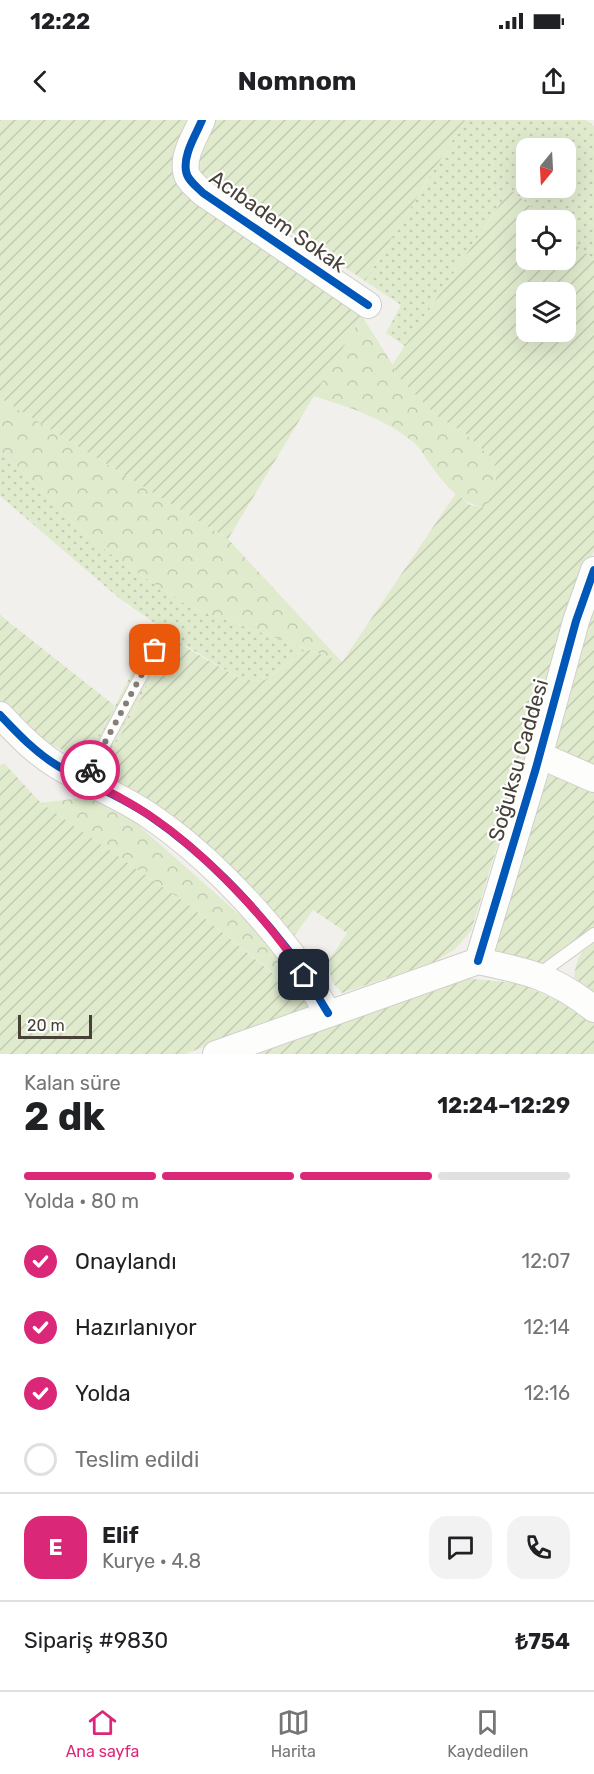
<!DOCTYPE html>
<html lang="tr">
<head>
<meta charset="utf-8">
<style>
  :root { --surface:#fff; --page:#f2f2f2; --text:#202124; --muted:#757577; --line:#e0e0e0; --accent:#db2777 }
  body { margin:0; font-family:Rubik,sans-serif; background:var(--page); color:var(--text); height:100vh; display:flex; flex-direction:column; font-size:22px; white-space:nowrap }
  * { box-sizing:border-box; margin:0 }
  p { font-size:20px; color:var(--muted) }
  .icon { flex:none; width:33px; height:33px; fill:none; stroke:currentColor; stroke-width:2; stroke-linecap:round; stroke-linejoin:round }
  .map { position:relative; height:934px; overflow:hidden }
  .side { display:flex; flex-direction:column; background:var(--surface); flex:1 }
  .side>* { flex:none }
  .needle { width:39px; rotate:198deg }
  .controls { position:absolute; left:516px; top:18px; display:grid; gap:12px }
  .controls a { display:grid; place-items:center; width:60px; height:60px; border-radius:12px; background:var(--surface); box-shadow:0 6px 24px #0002; font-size:30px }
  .scale { position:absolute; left:18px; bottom:15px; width:74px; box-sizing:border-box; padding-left:6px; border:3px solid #484138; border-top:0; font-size:16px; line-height:21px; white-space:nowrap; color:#484138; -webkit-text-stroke:4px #fff; paint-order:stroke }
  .pin { position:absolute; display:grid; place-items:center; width:51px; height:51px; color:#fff; margin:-26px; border-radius:12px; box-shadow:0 3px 9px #0006 }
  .courier { position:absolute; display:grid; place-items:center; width:60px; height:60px; margin:-30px; border:4px solid #db2777; border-radius:50%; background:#fff; color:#222; box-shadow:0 2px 8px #0007 }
  .head em { font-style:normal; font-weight:700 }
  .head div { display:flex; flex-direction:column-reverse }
  .head { display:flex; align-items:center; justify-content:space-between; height:102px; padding:0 24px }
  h1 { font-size:39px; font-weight:700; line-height:45px }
  .bar { display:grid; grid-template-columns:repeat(4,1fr); gap:9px 6px; align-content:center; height:72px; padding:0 24px }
  .bar i { height:8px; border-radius:4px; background:var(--line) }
  .bar .current { background:var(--accent) }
  .bar p { grid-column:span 4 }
  .line { display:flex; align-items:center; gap:15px; padding:0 24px; border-top:2px solid var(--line) }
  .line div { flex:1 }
  .round { display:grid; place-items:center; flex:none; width:63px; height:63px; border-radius:18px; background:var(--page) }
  ol { padding:0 24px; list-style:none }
  li { display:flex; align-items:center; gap:18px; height:66px }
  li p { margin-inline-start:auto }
  li .icon { padding:6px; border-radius:50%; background:var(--accent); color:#fff; stroke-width:4 }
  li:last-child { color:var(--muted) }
  li i { width:33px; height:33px; border:3px solid var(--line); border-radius:50% }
  .status { display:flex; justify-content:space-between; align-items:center; height:42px; padding:0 30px; background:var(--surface); direction:ltr }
  .status svg { height:16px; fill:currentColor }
  header { display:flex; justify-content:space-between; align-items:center; height:78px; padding:0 24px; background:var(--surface); font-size:27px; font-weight:700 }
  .tab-bar { display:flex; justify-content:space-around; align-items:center; height:84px; border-top:2px solid var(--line); background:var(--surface); font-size:16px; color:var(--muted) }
  .tab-bar a { display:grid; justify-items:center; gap:3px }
  .tab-bar .current { color:var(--accent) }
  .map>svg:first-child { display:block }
  .grass { fill:url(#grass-dots); fill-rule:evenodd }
  .forest { fill:url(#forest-crowns) }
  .garden { fill:url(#garden-furrows); fill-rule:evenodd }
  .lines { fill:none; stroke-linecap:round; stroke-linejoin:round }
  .lane-casing { stroke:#d0ceca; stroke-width:14 }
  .street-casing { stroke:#d0ceca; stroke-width:28 }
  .lane { stroke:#fdfdfc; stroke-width:12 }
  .street { stroke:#fdfdfc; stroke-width:26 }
  .cycleway-casing { stroke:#fff; stroke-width:11 }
  .cycleway { stroke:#0057b8; stroke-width:8 }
  .done { stroke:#847e77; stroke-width:6; stroke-dasharray:0 10.8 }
  .route { stroke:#db2777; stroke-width:8 }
  .labels { text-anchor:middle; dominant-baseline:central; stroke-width:4.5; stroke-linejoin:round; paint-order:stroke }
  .street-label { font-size:21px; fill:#484138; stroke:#fff }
</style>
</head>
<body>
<div class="status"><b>12:22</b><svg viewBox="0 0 49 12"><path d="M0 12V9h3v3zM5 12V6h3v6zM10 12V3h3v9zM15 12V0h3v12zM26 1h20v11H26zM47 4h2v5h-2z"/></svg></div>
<header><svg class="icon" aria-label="back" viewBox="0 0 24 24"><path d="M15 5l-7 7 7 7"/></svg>Nomnom<svg class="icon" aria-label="share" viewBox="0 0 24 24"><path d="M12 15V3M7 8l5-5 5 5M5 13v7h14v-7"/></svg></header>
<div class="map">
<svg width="594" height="934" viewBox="0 0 594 934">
  <defs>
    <pattern id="grass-dots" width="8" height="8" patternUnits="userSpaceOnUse" patternTransform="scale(1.5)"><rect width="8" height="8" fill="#e0ebce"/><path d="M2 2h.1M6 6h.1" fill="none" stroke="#c2cbb2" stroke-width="1.8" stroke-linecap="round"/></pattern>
    <pattern id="forest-crowns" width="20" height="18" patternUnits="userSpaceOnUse" patternTransform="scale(1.5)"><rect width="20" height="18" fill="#e0ebce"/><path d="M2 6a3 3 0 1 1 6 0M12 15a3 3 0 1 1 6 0" fill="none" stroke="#c2cbb2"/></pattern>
    <pattern id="garden-furrows" width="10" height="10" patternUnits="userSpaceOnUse" patternTransform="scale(1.5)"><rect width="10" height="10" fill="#e0ebce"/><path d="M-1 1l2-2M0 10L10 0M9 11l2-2" fill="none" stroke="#c2cbb2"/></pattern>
  </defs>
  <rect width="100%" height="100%" fill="#f2f0ec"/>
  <!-- grass -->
  <path class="grass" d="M465,0H586L594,6V140L566,116V100H547L510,69L405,226L386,213L401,185L365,161ZM526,28H566V68H526Z
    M0,330L70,400L118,440L188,486L306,529L265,560L244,561L173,518L101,651L84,641L115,586L156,504L119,478L0,376Z"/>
  <!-- forest -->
  <path class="forest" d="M362,196L403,261L437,296L466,314L494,340L496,359L486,388C456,382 444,363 427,340C423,334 419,326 413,322C384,298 349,287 313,276Z
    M0,278L228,419L342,542L188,486L118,440L70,400L0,330Z
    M87,677L136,703L249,803L293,852L298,866L287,864L186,783L41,683Z"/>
  <!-- garden -->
  <path class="garden" d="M0,0H193L175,51L181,71L249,115L362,196L228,419L0,278Z
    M213,0H465L365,161L311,124L208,63L198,48V34Z
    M510,69L547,100H526V140H566V116L594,140V431L576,469L471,811L454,830L432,843L342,873L333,863L327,843L347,813L313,790L292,819L277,794L260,785L264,778L101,651L174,518L187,528L244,561L265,560L306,529L342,542L456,373L470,385L486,388L496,359L494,340L466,314L437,296L402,261L392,245ZM526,172H566V212H526Z
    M594,474V651L550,631Z
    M0,495L115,586L84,641L25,611L0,585Z
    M4,643L41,683L186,783L286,864L298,866L309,887L185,934H0V646Z
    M551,646L594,665V808L538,847L491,834Z
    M594,822V876L583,867L574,857C577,840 578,832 594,822Z
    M461,858L518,863L566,884L594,903V934H246Z"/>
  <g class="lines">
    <!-- lane casing -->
    <g class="lane-casing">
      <path id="lane" d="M85,660L155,530
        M538,855L594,814"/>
    </g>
    <!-- street casing -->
    <g class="street-casing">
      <path id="street" d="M202,0C196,15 183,34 186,51C187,60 197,67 203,73L368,185
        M0,595C17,613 36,633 58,646C88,664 121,676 150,696C203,732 253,784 292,835C305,853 316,874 328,893
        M539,635L594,659
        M478,841L536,648L576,501L594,450
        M478,841C527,851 554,857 594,889
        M216,934L478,841"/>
    </g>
    <!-- lane -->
    <use href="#lane" class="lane"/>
    <!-- street -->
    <use href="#street" class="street"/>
    <!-- cycleway casing -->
    <g class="cycleway-casing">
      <path id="cycleway" d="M202,0C196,15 183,34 186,51C187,60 197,67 203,73L368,185
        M0,595C17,613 36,633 58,646C88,664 121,676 150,696C203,732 253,784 292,835C305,853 316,874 328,893
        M478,841L536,648L576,501L594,450"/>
    </g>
    <!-- cycleway -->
    <use href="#cycleway" class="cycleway"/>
  </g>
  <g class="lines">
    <!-- done -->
    <path class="done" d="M90,650L155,530"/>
    <!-- route -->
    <path class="route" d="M90,650L85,660C107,670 129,682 149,695C204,732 269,799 304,855"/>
  </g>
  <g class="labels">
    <!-- street labels -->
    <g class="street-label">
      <text transform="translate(278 101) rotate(35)">Acıbadem Sokak</text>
      <text transform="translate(518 640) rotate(-74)">Soğuksu Caddesi</text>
    </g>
  </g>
</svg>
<div class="controls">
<a><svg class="needle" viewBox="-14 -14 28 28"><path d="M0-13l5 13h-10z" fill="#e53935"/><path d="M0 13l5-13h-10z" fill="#757577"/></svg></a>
<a><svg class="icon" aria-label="locate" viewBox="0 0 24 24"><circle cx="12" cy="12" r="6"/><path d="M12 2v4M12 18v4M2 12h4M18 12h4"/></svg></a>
<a><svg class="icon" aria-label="layers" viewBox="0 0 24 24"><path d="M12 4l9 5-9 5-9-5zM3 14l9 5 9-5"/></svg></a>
</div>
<div class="scale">20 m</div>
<div class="pin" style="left:155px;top:530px;background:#ea580c"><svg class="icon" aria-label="bag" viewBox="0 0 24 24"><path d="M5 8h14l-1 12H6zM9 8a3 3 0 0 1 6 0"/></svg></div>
<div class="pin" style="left:304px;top:855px;background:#1f2937"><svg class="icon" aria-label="home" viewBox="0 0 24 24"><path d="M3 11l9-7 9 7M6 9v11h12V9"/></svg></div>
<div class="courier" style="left:90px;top:650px"><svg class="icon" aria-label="bike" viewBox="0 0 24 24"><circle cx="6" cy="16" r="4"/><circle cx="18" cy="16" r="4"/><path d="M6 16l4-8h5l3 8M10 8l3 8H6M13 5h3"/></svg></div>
</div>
<section class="side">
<div class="head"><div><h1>2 dk</h1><p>Kalan süre</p></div><em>12:24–12:29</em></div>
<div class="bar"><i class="current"></i><i class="current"></i><i class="current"></i><i></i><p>Yolda · 80 m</p></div>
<ol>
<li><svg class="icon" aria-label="check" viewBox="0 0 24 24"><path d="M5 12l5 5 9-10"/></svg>Onaylandı<p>12:07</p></li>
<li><svg class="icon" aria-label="check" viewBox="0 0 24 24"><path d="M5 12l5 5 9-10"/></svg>Hazırlanıyor<p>12:14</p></li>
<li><svg class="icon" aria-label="check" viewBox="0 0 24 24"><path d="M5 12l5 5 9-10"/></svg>Yolda<p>12:16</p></li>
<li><i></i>Teslim edildi</li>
</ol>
<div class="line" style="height:108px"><b class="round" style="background:var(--accent);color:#fff">E</b><div><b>Elif</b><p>Kurye · 4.8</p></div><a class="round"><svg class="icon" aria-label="chat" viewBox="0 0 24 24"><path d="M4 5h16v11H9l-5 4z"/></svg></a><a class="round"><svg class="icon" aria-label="phone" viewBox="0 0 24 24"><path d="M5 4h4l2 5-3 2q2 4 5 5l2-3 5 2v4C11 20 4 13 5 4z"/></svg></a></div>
<div class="line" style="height:78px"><div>Sipariş #9830</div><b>₺754</b></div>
</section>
<nav class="tab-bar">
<a class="current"><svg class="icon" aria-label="home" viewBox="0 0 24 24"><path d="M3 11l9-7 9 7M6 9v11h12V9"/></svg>Ana sayfa</a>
<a><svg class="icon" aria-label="map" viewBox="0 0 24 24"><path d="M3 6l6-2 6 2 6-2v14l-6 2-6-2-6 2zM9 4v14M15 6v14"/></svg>Harita</a>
<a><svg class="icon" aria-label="saved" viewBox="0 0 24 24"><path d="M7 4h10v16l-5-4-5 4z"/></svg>Kaydedilen</a>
</nav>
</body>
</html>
